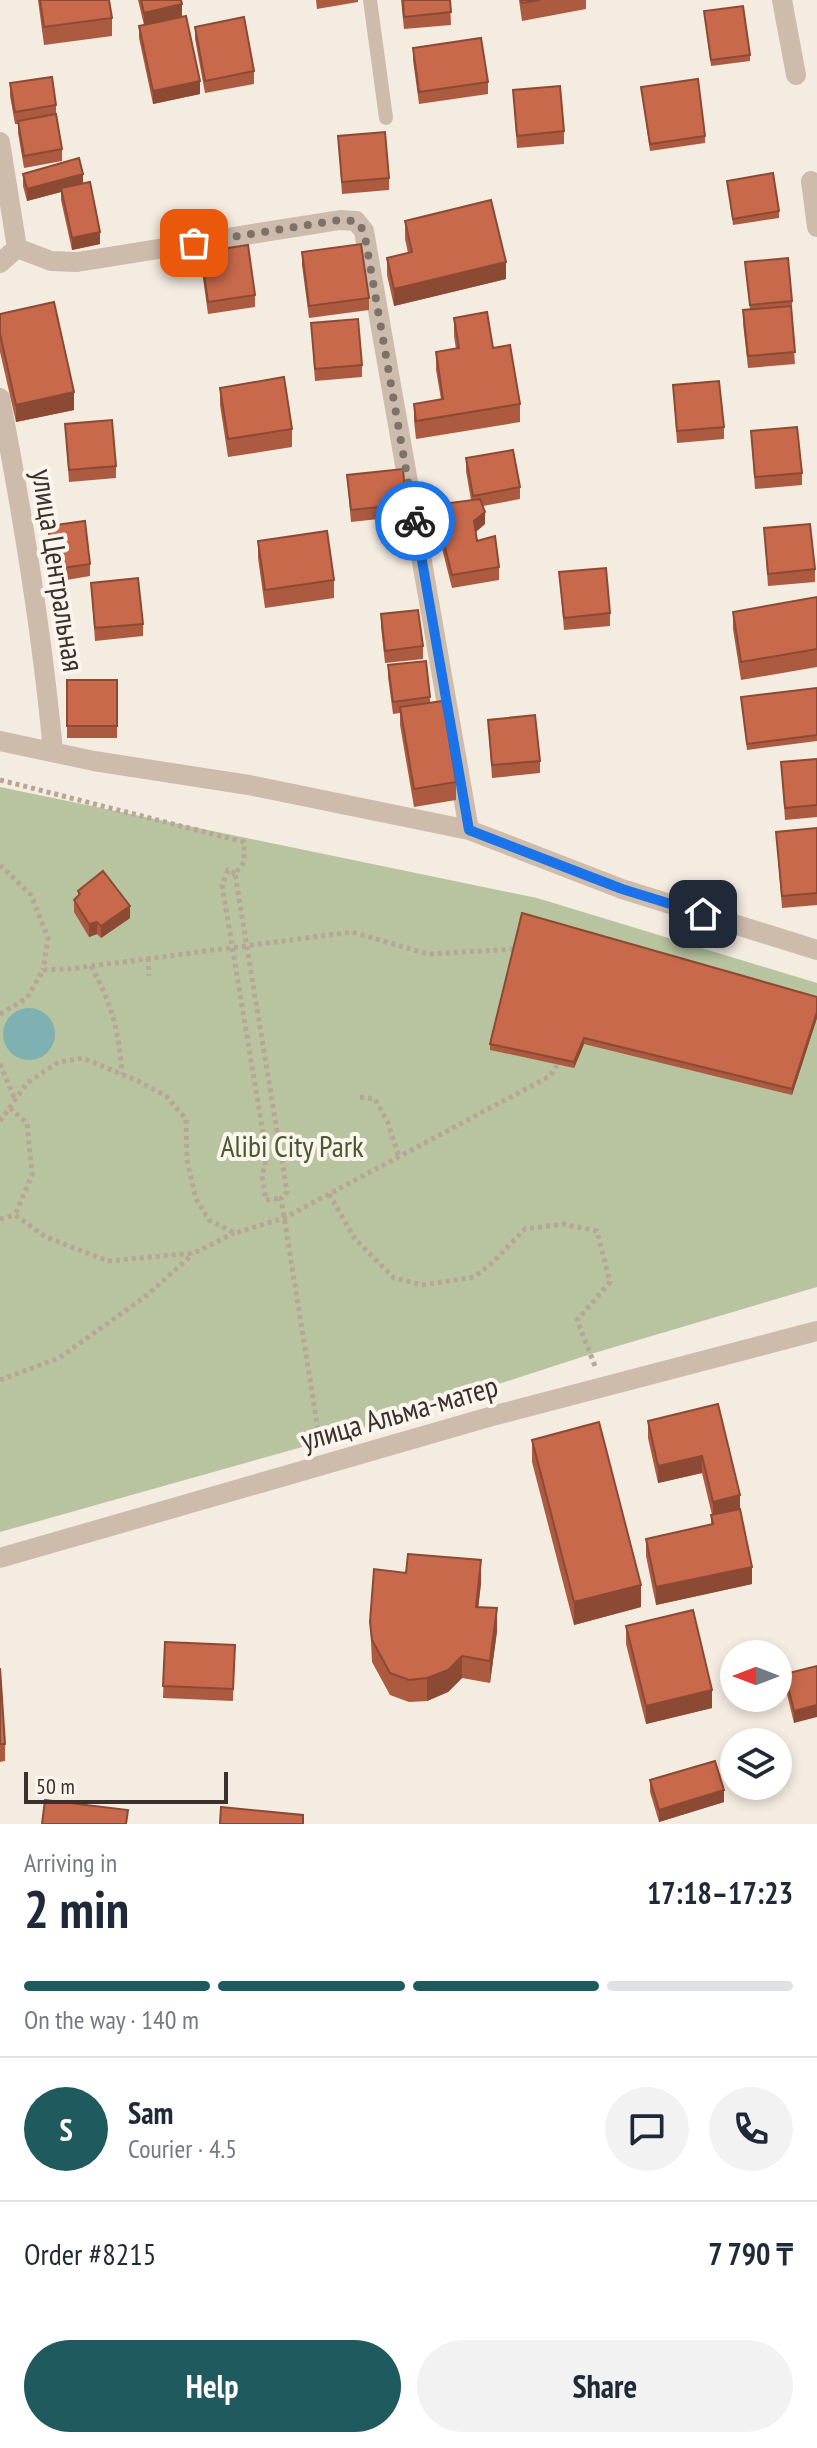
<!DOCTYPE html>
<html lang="en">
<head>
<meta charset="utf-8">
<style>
  :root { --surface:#fff; --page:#f2f2f3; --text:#1f2937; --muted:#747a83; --line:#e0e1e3; --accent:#1f5a5e }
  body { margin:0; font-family:"PT Sans Narrow",sans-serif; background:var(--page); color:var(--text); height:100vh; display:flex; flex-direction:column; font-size:30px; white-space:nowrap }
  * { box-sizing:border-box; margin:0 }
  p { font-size:26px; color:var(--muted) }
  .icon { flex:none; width:44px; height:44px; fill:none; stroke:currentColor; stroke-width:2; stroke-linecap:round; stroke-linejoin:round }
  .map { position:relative; height:1824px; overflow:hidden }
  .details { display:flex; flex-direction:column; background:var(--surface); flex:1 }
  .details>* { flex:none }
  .needle { width:52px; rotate:270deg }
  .tools { position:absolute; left:720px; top:1640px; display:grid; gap:16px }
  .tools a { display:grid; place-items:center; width:72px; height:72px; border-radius:50%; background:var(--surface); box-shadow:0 4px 12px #0003; font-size:40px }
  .scale { position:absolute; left:24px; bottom:20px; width:204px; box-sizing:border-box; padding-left:8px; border:4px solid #3b302b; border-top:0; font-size:22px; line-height:28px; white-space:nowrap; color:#3b302b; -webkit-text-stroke:6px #fbf5ee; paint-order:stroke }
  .pin { position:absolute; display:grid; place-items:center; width:68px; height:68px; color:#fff; margin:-34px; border-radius:16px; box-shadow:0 4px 12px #0006 }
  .courier { position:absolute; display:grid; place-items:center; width:80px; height:80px; margin:-40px; border:6px solid #1a73e8; border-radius:50%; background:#fff; color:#222; box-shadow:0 2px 10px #0007 }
  .head em { font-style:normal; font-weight:700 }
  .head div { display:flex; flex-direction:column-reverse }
  .head { display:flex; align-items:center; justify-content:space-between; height:136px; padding:0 24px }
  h1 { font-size:52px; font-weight:700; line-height:60px }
  .bar { display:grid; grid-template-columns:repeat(4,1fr); gap:12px 8px; align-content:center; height:96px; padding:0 24px }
  .bar i { height:10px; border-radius:6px; background:var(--line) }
  .bar .active { background:var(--accent) }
  .bar p { grid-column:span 4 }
  .line { display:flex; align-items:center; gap:20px; padding:0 24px; border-top:2px solid var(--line) }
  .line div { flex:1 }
  .round { display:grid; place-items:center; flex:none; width:84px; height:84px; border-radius:42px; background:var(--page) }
  .cta { display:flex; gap:16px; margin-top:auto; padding:16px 24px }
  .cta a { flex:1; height:92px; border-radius:48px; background:var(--accent); color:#fff; font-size:32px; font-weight:700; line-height:92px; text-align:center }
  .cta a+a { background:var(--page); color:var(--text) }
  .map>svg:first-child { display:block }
  .green { fill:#b8c4a0 }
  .water { fill:#7fb0b2 }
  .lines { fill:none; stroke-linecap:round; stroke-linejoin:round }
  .path { stroke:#b9a596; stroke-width:5; stroke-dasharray:4 4; stroke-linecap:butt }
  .service { stroke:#cdbbac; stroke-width:14 }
  .minor { stroke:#cdbbac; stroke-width:20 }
  .tertiary { stroke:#cdbbac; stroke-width:20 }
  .wall { fill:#ac5a40 }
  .shaded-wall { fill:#8c4a34 }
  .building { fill:#c8694b; stroke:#8c4a34; stroke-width:2 }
  .done { stroke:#7c716b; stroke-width:8; stroke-dasharray:0 14.4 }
  .route { stroke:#1a73e8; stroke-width:10 }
  .labels { text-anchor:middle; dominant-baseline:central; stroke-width:8; stroke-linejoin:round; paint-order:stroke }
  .street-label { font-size:30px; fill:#3b302b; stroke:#fbf5ee }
  .park-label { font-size:30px; fill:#4a5a2e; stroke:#fbf5ee }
</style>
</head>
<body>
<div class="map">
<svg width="817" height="1824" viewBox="0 0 817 1824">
  <rect width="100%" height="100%" fill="#f4ebe1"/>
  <!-- green -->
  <path class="green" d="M0,787L537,898L817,983V1287L591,1354L320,1442L0,1532Z"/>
  <!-- water -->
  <path class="water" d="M3 1034a26 26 0 1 1 52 0a26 26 0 1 1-52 0Z"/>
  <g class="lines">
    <!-- path -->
    <path class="path" d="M0,780L244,842V862L235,874L287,1192L281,1198L320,1442
      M0,865L31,895L48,938L43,970
      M235,874L228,870L222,885L267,1157L262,1176L266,1200L281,1198
      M148,958L149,976
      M91,966C112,1005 119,1030 122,1074
      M0,1014L27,998L43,970L69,969L352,932L428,954L515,949
      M0,1064L15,1100
      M360,1097L375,1099L388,1123L399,1157
      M10,1108L27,1123L32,1175L15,1215
      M0,1121L27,1083L59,1062L83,1058L138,1081L166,1096L186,1119L187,1160L196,1199L209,1220L235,1233L284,1218L550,1076L557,1065
      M329,1194L355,1239L394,1278L422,1285L474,1277L491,1264L525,1229L563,1224L597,1231L610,1282L577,1320L595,1366
      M0,1219L15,1215L46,1237L108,1261L194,1253L234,1233
      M0,1380L59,1358L146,1296L193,1254"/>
    <!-- service -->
    <path class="service" d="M370,0L386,118"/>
    <!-- minor -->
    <path class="minor" d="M782,0L796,75
      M0,142L17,248L0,263
      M811,181L817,227
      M17,248L51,261L77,262L340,220L356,221L364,231L469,830
      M0,398C23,516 42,632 53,751
      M0,741L94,761L249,785L469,830L622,889L817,950"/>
    <!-- tertiary -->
    <path class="tertiary" d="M0,1558L496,1415L817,1331"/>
  </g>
  <!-- wall -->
  <path class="wall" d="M38,0H109L112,18V36L44,45Z
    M138,0H181L182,16L162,21L200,94L153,104L139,38V26L144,25Z
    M316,0H358V2L317,9Z
    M401,0H450L451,25L404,29Z
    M519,0H586V9L522,21Z
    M704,11L750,55V61L711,66Z
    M195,27L254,71V84L205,93L195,39Z
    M413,48L488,82V94L419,104L413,60Z
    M10,83L56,105V114L62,149V161L24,168L18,133V124H15L10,96Z
    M641,87L705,136V143L650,151Z
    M513,90L564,131V144L517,148Z
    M338,136L389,178V190L342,194Z
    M23,174L83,183L100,244L72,250L61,200V192L27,201L23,186Z
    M727,181L779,211V218L733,225Z
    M405,221L506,279L394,306L387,275V258L408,253L405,239Z
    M201,252L255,295V307L208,314L201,264Z
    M302,252L369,298V310L309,318L302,265Z
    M745,262L792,301V307H791L795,364L748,368L743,323V310H750Z
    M0,314L74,410L16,422L0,352Z
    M454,318L493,348L520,404V422L416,439L414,421V404L441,399L436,370V352L456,349L454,336Z
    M311,323L362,365V377L315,381Z
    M673,385L724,427V439L677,443Z
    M220,388L292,429V447L228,457L220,405Z
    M65,424L116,466V478L69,482Z
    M751,431L802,473V485L755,489Z
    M466,458L520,487V499L483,506L485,524L476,532L477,541L499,567V580L452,588L434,517V505L471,500L466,471Z
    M347,475L406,504V516L351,522Z
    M48,526L90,564V576L55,582L48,539Z
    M764,528L815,569V582L768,586Z
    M258,541L334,580V598L265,608L258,558Z
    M559,572L610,613V626L564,630Z
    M91,583L143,624V636L95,641Z
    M817,597V667L741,680L733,629V612Z
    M381,614L423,646V659L385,663L381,627Z
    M388,665L430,697V702L456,782V800L414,807L400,725V713L393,714L388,677Z
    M67,680H117V738H67Z
    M817,688V741L747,750L741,697Z
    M488,720L540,761V773L492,778Z
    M817,759V817L785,820L781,762Z
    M817,828V905L782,908L776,832Z
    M78,891L130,918L101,938L97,934L89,937L74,912V900L78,896Z
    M817,997V1018L792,1095L584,1044L574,1068L490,1050V1044Z
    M718,1404L740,1509L752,1584L656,1605L646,1556V1539L711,1525L712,1515L702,1473L658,1483L648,1438V1421Z
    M532,1440L641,1607L574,1625L532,1462Z
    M481,1583L478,1607L497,1631L490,1683L462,1678L448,1692L427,1701L409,1702L390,1695L372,1662L370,1622Z
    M626,1626L712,1708L646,1724L626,1644Z
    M165,1642L235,1645L233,1701L163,1698Z
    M817,1666L794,1723L785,1686V1674Z
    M0,1668L5,1744V1761L0,1762Z
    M650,1780L724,1802L659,1822L650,1792Z"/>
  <!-- shaded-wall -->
  <path class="shaded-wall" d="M182,4V16L144,25V13Z
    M200,81V94L153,104V91Z
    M83,174V186L61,188V192L27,201V189Z
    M100,232V244L72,250V238Z
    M506,262V279L394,306V289Z
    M74,392V410L16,422V405Z
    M485,512V524L474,533V521Z
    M130,906V918L101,938V926Z
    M97,922V934L89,937V924Z
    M817,1012V1018L792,1095V1089Z
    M584,1038V1044L574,1068V1062Z
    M702,1456V1473L658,1483V1466Z
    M740,1495V1513L713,1519V1502Z
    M481,1560V1583L476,1629V1607Z
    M752,1567V1584L656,1605V1587Z
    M641,1585V1607L574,1625V1602Z
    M497,1608V1631L490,1683V1661Z
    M462,1656V1678L448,1692L427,1701V1678Z
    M712,1690V1708L646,1724V1706Z
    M817,1705V1717L794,1723V1711Z
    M724,1790V1802L659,1822V1810Z"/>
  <!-- building -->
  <path class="building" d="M40,0H109L112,18L44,27Z
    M141,0H181L182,4L144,13Z
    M403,0H450L451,12L404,17Z
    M521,0H540L522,3Z
    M743,6L750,55L711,60L704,11Z
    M186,16L200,81L153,91L139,26Z
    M244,17L254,71L205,81L195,27Z
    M481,38L488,82L419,92L413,48Z
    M52,77L56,105L15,112L10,83Z
    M698,79L705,136L650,144L641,87Z
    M560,86L564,131L517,136L513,90Z
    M56,114L62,149L24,156L18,121Z
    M385,132L389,178L342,182L338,136Z
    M79,158L83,174L27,189L23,174Z
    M773,173L779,211L733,219L727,181Z
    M90,182L100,232L72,238L61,188Z
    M491,200L506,262L394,289L387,258L412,252L405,221Z
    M361,244L369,298L309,306L302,252Z
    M248,245L255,295L208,302L201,252Z
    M788,258L792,301L750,305L745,262Z
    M54,302L74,392L16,405L0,334V314Z
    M791,306L795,352L748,356L743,310Z
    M487,312L493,348L510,345L520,404L416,421L414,404L443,399L436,352L459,348L454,318Z
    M358,319L362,365L315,369L311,323Z
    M284,377L292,429L228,439L220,388Z
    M719,381L724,427L677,431L673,385Z
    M112,420L116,466L69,470L65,424Z
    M797,427L802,473L755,477L751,431Z
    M513,450L520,487L473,496L466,458Z
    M403,469L406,504L351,510L347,475Z
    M480,499L485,512L474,521L477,541L495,536L499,567L452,575L434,505Z
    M85,521L90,564L55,569L48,526Z
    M810,524L815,569L768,574L764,528Z
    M327,531L334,580L265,590L258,541Z
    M606,568L610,613L564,618L559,572Z
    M138,578L143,624L95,628L91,583Z
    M817,597V649L741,662L733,612Z
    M418,610L423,646L385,651L381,614Z
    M426,661L430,697L393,702L388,665Z
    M67,680H117V726H67Z
    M817,688V735L747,744L741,697Z
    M443,701L456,782L414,789L400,707Z
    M535,715L540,761L492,765L488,720Z
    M817,759V805L785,808L781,762Z
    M817,828V893L782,896L776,832Z
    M103,871L130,906L101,926L97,922L89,924L74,900L80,894L78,891Z
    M522,913L817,997V1012L792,1089L584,1038L574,1062L490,1044Z
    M718,1404L740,1495L713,1502L702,1456L658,1466L648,1421Z
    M599,1422L641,1585L574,1602L532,1440Z
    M740,1509L752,1567L656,1587L646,1539L713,1524L711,1515Z
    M408,1554L481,1560L476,1607L497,1608L490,1661L462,1656L448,1670L427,1678L409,1680L390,1673L372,1640L370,1622L374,1569L406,1573Z
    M693,1610L712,1690L646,1706L626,1626Z
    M165,1642L235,1645L233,1689L163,1686Z
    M817,1666V1705L794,1711L785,1674Z
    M0,1668L5,1744H0Z
    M715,1761L724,1790L659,1810L650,1780Z
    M45,1800L128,1810L126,1824H42Z
    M221,1807L303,1815V1824H220Z"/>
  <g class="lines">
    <!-- done -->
    <path class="done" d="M194,243L340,220L356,221L364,231L415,521"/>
    <!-- route -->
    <path class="route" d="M415,521L469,830L622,889L703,914"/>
  </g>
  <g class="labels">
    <!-- street labels -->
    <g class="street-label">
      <text transform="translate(59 570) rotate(81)">улица Центральная</text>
      <text transform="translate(399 1412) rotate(-16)">улица Альма-матер</text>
    </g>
    <!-- park labels -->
    <g class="park-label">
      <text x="292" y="1145">Alibi City Park</text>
    </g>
  </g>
</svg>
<div class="tools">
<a><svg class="needle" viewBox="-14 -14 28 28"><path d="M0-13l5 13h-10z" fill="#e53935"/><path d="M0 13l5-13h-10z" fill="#747a83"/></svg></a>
<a><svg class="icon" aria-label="layers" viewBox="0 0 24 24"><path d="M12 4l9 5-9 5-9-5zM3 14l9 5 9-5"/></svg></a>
</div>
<div class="scale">50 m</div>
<div class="pin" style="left:194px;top:243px;background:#ea580c"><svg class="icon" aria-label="bag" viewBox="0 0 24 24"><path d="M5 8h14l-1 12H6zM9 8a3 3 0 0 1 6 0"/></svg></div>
<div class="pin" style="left:703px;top:914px;background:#1f2937"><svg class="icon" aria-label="home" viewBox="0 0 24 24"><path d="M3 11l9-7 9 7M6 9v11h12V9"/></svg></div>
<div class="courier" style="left:415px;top:521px"><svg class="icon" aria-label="bike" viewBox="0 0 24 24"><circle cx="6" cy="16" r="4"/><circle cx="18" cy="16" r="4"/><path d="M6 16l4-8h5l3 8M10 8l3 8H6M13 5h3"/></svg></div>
</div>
<section class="details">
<div class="head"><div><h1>2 min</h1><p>Arriving in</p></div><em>17:18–17:23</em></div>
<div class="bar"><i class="active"></i><i class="active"></i><i class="active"></i><i></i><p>On the way · 140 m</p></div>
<div class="line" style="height:144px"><b class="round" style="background:var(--accent);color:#fff">S</b><div><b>Sam</b><p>Courier · 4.5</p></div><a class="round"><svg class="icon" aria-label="chat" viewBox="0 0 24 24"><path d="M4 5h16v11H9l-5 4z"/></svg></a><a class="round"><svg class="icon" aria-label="phone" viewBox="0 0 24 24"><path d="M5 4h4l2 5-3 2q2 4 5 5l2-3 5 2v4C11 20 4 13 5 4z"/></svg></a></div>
<div class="line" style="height:104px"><div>Order #8215</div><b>7 790 ₸</b></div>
<div class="cta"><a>Help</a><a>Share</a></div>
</section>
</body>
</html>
